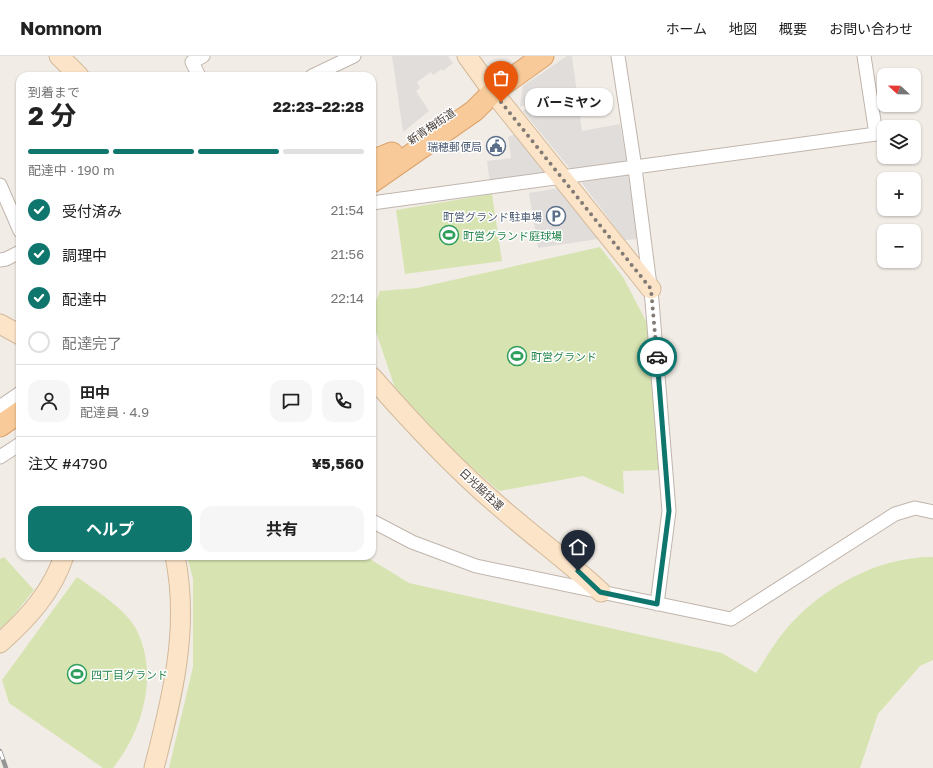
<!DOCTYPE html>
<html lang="ja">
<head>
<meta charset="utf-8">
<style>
  :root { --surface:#fff; --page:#f6f6f6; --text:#222; --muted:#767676; --line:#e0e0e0; --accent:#0f766e }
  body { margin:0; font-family:"Golos Text","Noto Sans JP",sans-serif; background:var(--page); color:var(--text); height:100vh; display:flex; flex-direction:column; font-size:15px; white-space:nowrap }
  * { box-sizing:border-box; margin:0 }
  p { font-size:13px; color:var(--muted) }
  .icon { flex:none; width:22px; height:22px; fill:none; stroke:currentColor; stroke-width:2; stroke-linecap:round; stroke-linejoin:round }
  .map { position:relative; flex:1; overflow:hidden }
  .side { position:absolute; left:16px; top:16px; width:360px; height:488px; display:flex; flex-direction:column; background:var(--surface); border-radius:12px; box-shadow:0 1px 3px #0004 }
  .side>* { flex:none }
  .needle { width:26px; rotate:292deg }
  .controls { position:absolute; left:877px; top:12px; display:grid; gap:8px }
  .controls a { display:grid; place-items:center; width:44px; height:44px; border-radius:8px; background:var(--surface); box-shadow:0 1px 3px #0004; font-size:20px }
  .pin { position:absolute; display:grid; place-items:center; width:34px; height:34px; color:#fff; margin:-41px -17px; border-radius:50% 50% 50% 0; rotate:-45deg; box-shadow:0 0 4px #0007 }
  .pin .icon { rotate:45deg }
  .courier { position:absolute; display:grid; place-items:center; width:40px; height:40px; margin:-20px; border:3px solid #0f766e; border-radius:50%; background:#fff; color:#222; box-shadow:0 1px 5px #0007 }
  .bubble { position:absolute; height:28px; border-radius:12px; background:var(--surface); box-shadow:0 1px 3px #0004; font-size:13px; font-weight:700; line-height:28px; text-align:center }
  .summary em { font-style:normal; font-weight:700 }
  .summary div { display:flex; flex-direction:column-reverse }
  .summary { display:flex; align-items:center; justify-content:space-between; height:68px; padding:0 12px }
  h1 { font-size:26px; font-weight:700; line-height:30px }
  .bar { display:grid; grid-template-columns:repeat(4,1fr); gap:6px 4px; align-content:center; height:48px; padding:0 12px }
  .bar i { height:5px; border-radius:3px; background:var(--line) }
  .bar .selected { background:var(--accent) }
  .bar p { grid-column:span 4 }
  .line { display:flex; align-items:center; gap:10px; padding:0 12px; border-top:1px solid var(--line) }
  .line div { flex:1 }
  .round { display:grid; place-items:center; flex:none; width:42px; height:42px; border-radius:12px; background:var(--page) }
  ol { padding:0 12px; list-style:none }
  li { display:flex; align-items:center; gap:12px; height:44px }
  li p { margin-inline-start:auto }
  li .icon { padding:4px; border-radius:50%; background:var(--accent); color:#fff; stroke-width:4 }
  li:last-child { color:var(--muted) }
  li i { width:22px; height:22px; border:2px solid var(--line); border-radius:50% }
  .cta { display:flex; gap:8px; margin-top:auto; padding:8px 12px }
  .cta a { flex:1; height:46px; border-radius:12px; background:var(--accent); color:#fff; font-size:16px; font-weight:700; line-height:46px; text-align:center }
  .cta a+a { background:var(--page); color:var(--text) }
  header { display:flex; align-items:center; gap:24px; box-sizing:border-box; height:56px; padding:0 20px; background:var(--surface); border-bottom:1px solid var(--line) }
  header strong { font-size:19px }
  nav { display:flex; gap:22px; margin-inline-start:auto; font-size:14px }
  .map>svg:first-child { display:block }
  .green { fill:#d7e4b2 }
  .parking { fill:#e0dddb }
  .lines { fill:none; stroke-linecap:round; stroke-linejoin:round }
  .street-casing { stroke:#c0b5ad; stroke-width:15 }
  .secondary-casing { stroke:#d2b99b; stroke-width:21 }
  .primary-casing { stroke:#dca36b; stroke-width:23 }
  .street { stroke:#fff; stroke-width:13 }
  .secondary { stroke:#fbe4c8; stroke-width:19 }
  .primary { stroke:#f8ca9a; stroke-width:21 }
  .rail-casing { stroke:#959595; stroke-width:4.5 }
  .rail { stroke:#fff; stroke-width:3; stroke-dasharray:9; stroke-linecap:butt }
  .done { stroke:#827a74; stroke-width:4; stroke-dasharray:0 7.2 }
  .route { stroke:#0f766e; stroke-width:5 }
  .labels { text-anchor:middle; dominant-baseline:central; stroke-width:3; stroke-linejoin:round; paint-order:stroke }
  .street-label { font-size:11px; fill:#453c36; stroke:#fff }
  .service-label { font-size:11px; fill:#4e5e75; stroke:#fff; text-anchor:end }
  .leisure-label { font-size:11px; fill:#27864d; stroke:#fff; text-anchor:start }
</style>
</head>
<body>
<header>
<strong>Nomnom</strong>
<nav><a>ホーム</a><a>地図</a><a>概要</a><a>お問い合わせ</a></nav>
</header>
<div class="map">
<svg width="933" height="712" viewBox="0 0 933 712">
  <rect width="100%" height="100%" fill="#f2ece6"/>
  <!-- green -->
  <path class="green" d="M492,138L502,205L405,218L396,154Z
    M600,191L623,221L648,269L660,414L623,415L624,438L583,420L499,435L442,385L395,332L372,264V255L380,235L417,232Z
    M187,500H365L409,527L722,597L756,617C766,602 775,586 787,572C821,532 880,500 933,501V604L920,610L878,658L860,712H169L193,611V523Z
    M4,501L34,534L10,564L0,572V503Z
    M77,521C95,534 124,552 135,571C160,616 143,675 113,712H103L9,647L2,624Z"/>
  <!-- parking -->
  <path class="parking" d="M392,0H448L453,7L443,15L442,13L433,19L431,16L417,26L420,32L416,35L429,55L403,76Z
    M567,0H572L582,75L620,68L627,107L572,115L523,55L529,50H520L523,30Z
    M515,78L546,118L490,127L487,105L511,102L508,81Z
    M628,118L638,183L625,184L581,126Z
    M559,132L598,183L538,192L529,137Z"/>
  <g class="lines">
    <!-- street casing -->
    <g class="street-casing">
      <path id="street" d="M618,0L635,112L652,245L669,455L657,548
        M199,20L192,6L203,0
        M312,20L354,0
        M0,129L20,175
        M372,147L876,78L864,0
        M0,204L6,203L20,196
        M0,351L20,337
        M0,401L20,388
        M372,465L412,486L476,510L731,563L895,458L915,452L933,456"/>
    </g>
    <!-- secondary casing -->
    <g class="secondary-casing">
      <path id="secondary" d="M59,0L79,20
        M467,0L493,36L651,233
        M0,268L20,279
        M372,321C412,367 454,412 500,451C533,480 569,506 601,536
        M0,587C28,562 52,536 64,500
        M154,712C172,642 190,573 175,500"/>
    </g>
    <!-- primary casing -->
    <g class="primary-casing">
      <path id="primary" d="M372,105L392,97
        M372,126L474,55L493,36L543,0
        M0,370L20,356"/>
    </g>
    <!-- street -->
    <use href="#street" class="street"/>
    <!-- secondary -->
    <use href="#secondary" class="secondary"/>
    <!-- primary -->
    <use href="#primary" class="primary"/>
    <!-- rail casing -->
    <g class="rail-casing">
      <path id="rail" d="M0,695L6,712"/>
    </g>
    <!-- rail -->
    <use href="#rail" class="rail"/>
  </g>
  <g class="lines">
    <!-- done -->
    <path class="done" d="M501,46L651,233L657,301"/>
    <!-- route -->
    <path class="route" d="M578,515L600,536L657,548L669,455L657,301"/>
  </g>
  <!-- icons -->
  <defs>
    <g id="civic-ring" transform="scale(1)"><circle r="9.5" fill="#fff" stroke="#5c6f8a" stroke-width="1.5"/><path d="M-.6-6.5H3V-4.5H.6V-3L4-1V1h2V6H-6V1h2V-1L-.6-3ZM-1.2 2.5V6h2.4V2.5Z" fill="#5c6f8a"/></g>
    <g id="parking-ring" transform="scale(1)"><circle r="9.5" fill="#fff" stroke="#5c6f8a" stroke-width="1.5"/><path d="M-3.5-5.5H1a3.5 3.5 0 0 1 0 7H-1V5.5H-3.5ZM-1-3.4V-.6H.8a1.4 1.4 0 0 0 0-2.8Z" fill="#5c6f8a"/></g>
    <g id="stadium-ring" transform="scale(1)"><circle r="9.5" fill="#fff" stroke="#2e9e5b" stroke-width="1.5"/><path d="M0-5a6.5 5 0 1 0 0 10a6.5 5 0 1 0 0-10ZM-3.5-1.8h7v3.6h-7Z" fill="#2e9e5b"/></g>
  </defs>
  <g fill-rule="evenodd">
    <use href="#civic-ring" x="496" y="90"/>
    <use href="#parking-ring" x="556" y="160"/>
    <use href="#stadium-ring" x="449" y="179"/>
    <use href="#stadium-ring" x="517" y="300"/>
    <use href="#stadium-ring" x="77" y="618"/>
  </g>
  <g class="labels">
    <!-- street labels -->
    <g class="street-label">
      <text transform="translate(431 70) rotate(-34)">新青梅街道</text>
      <text transform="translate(482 433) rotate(43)">日光脇往還</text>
    </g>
    <!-- service labels -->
    <g class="service-label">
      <text x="482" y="90">瑞穂郵便局</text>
      <text x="542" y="160">町営グランド駐車場</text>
    </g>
    <!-- leisure labels -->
    <g class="leisure-label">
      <text x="463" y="179">町営グランド庭球場</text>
      <text x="531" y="300">町営グランド</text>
      <text x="91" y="618">四丁目グランド</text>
    </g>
  </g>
</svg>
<div class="controls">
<a><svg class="needle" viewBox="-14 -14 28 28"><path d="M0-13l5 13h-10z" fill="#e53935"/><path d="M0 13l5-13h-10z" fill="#767676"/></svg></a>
<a><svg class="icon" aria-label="layers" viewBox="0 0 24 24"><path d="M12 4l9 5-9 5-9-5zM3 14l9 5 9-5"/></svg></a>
<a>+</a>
<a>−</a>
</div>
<div class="pin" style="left:501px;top:46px;background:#ea580c"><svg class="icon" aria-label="bag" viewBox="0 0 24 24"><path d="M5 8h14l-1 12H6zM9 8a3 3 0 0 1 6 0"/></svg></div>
<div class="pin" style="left:578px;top:515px;background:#1f2937"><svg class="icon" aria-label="home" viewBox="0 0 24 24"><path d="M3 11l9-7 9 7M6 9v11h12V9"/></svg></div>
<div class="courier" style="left:657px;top:301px"><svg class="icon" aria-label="car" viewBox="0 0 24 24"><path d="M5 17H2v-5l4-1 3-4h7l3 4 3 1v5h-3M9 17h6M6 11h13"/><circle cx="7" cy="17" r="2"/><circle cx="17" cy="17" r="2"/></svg></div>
<div class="bubble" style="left:525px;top:32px;width:88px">バーミヤン</div>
<section class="side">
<div class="summary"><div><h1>2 分</h1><p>到着まで</p></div><em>22:23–22:28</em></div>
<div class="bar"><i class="selected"></i><i class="selected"></i><i class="selected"></i><i></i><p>配達中 · 190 m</p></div>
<ol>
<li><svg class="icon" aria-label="check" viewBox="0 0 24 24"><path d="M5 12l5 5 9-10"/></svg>受付済み<p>21:54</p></li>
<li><svg class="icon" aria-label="check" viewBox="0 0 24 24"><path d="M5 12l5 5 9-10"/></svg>調理中<p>21:56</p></li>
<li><svg class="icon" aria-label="check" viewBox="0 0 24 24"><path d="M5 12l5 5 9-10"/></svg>配達中<p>22:14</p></li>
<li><i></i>配達完了</li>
</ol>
<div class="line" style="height:72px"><a class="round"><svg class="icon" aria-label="person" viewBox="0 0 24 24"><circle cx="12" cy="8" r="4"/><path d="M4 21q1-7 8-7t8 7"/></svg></a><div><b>田中</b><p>配達員 · 4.9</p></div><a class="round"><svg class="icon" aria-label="chat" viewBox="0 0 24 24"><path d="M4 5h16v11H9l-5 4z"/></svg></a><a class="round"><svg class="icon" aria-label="phone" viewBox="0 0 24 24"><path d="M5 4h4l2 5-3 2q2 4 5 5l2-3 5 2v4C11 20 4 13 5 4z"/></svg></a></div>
<div class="line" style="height:52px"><div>注文 #4790</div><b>¥5,560</b></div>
<div class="cta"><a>ヘルプ</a><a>共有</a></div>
</section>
</div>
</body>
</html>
